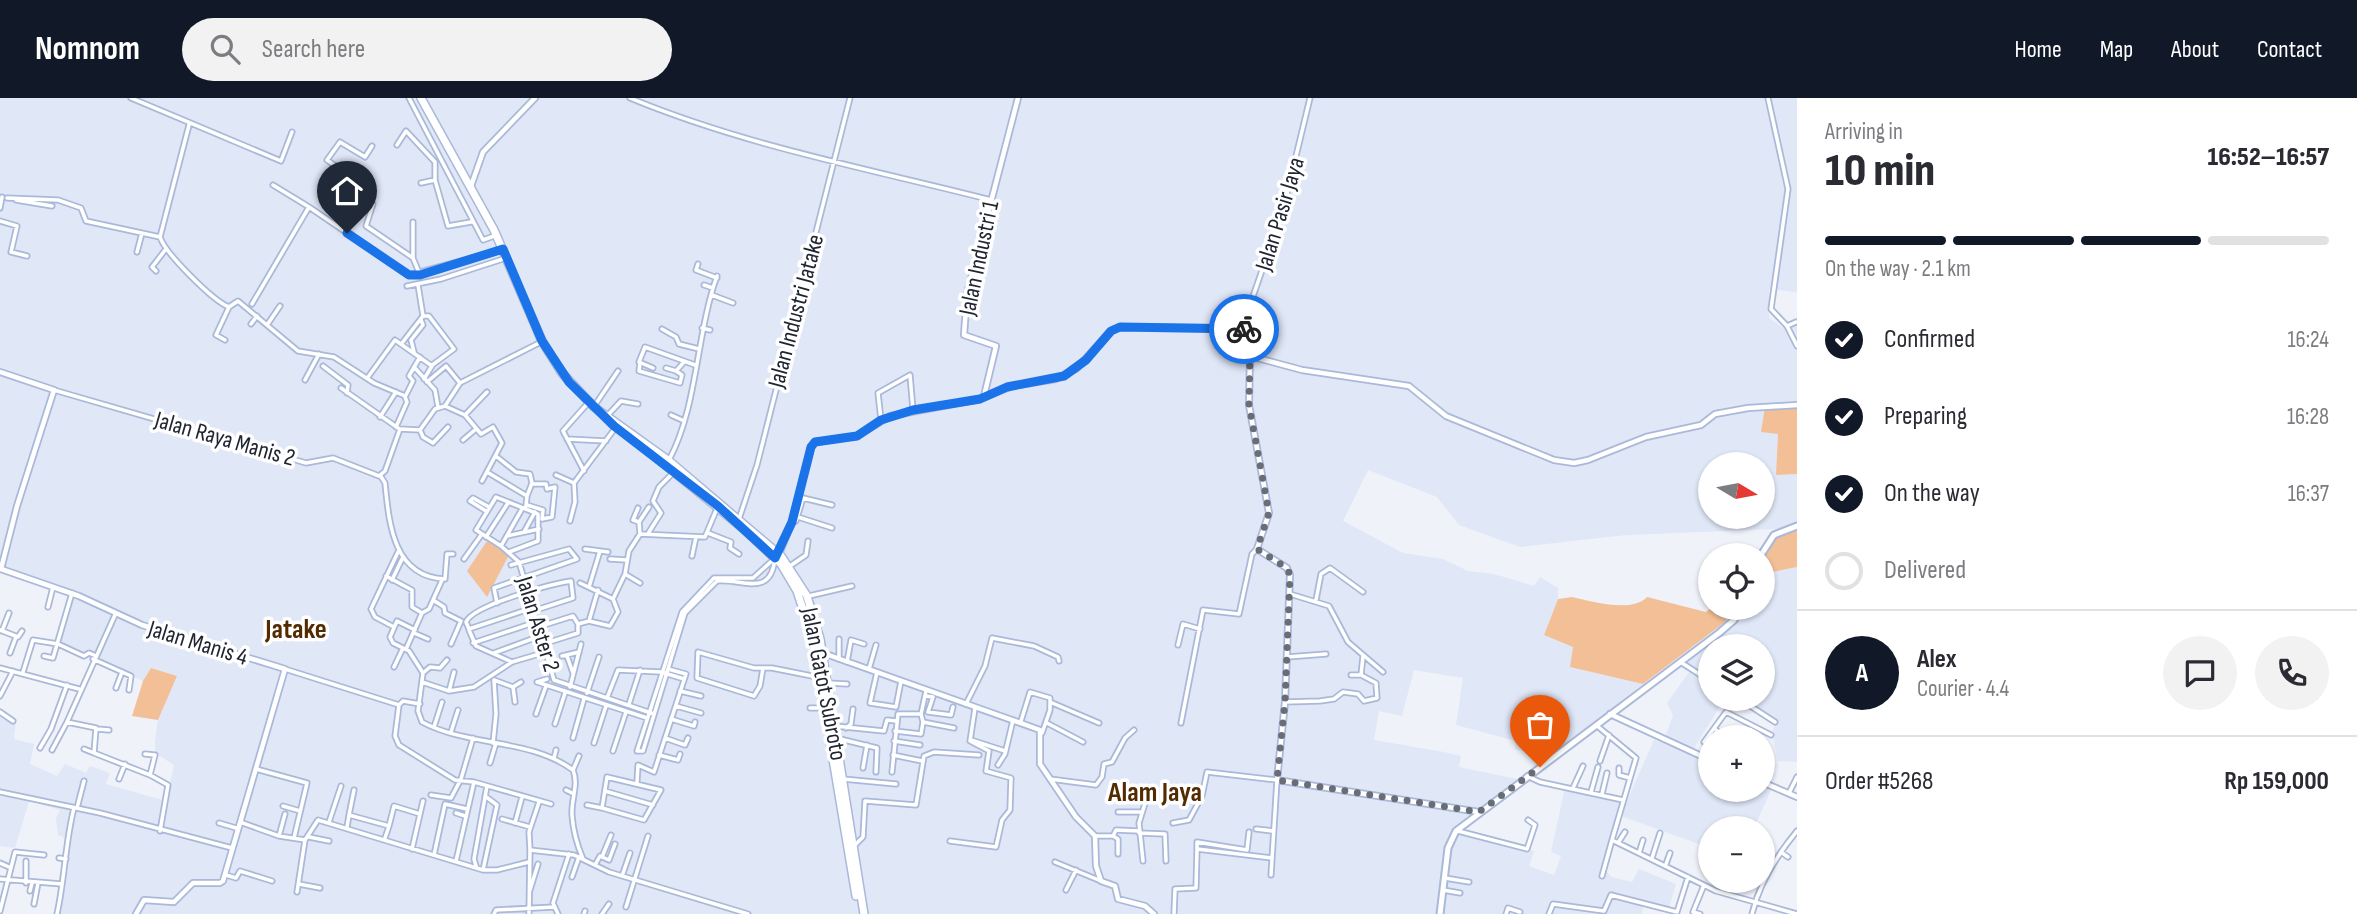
<!DOCTYPE html>
<html lang="en">
<head>
<meta charset="utf-8">
<style>
  :root { --surface:#fff; --page:#f2f2f3; --text:#2b2b33; --muted:#7c7c81; --line:#e1e1e2; --accent:#111827 }
  body { margin:0; font-family:"Sofia Sans Condensed",sans-serif; background:var(--page); color:var(--text); height:100vh; display:flex; flex-direction:column; font-size:26px; white-space:nowrap }
  * { box-sizing:border-box; margin:0 }
  p { font-size:23px; color:var(--muted) }
  .icon { flex:none; width:38px; height:38px; fill:none; stroke:currentColor; stroke-width:2; stroke-linecap:round; stroke-linejoin:round }
  .map { position:relative; flex:1; overflow:hidden }
  .drawer { display:flex; flex-direction:column; background:var(--surface); width:560px }
  .drawer>* { flex:none }
  .needle { width:46px; rotate:100deg }
  .fabs { position:absolute; left:1698px; top:354px; display:grid; gap:14px }
  .fabs a { display:grid; place-items:center; width:77px; height:77px; border-radius:50%; background:var(--surface); box-shadow:0 2px 5px #0004; font-size:35px }
  .pin { position:absolute; display:grid; place-items:center; width:60px; height:60px; color:#fff; margin:-72px -30px; border-radius:50% 50% 50% 0; rotate:-45deg; box-shadow:0 0 7px #0007 }
  .pin .icon { rotate:45deg }
  .courier { position:absolute; display:grid; place-items:center; width:70px; height:70px; margin:-35px; border:5px solid #1a73e8; border-radius:50%; background:#fff; color:#222; box-shadow:0 2px 9px #0007 }
  .summary em { font-style:normal; font-weight:800 }
  .summary div { display:flex; flex-direction:column-reverse }
  .summary { display:flex; align-items:center; justify-content:space-between; height:119px; padding:0 28px }
  h1 { font-size:46px; font-weight:800; line-height:52px }
  .bar { display:grid; grid-template-columns:repeat(4,1fr); gap:10px 7px; align-content:center; height:84px; padding:0 28px }
  .bar i { height:9px; border-radius:5px; background:var(--line) }
  .bar .current { background:var(--accent) }
  .bar p { grid-column:span 4 }
  .line { display:flex; align-items:center; gap:18px; padding:0 28px; border-top:2px solid var(--line) }
  .line div { flex:1 }
  .round { display:grid; place-items:center; flex:none; width:74px; height:74px; border-radius:37px; background:var(--page) }
  ol { padding:0 28px; list-style:none }
  li { display:flex; align-items:center; gap:21px; height:77px }
  li p { margin-inline-start:auto }
  li .icon { padding:7px; border-radius:50%; background:var(--accent); color:#fff; stroke-width:4 }
  li:last-child { color:var(--muted) }
  li i { width:38px; height:38px; border:4px solid var(--line); border-radius:50% }
  header { display:flex; align-items:center; gap:42px; box-sizing:border-box; height:98px; padding:0 35px; background:var(--accent); color:#fff }
  header strong { font-size:33px }
  nav { display:flex; gap:38px; margin-inline-start:auto; font-size:24px }
  .search { width:490px; height:63px; background:var(--page); display:flex; align-items:center; gap:18px; box-sizing:border-box; padding:0 24px; border-radius:38px; color:var(--muted); font-size:26px }
  main { display:flex; flex:1; min-height:0 }
  .map>svg:first-child { display:block }
  .built { fill:#e0e7f7; fill-rule:evenodd }
  .green { fill:#f2bf97 }
  .lines { fill:none; stroke-linecap:round; stroke-linejoin:round }
  .minor-casing { stroke:#aab9d9; stroke-width:7 }
  .tertiary-casing { stroke:#aab9d9; stroke-width:8 }
  .secondary-casing { stroke:#aab9d9; stroke-width:9 }
  .trunk-casing { stroke:#aab9d9; stroke-width:10 }
  .minor { stroke:#fff; stroke-width:3.5 }
  .tertiary { stroke:#fff; stroke-width:4.5 }
  .secondary { stroke:#fff; stroke-width:5 }
  .trunk { stroke:#fff; stroke-width:7 }
  .done { stroke:#686d77; stroke-width:7; stroke-dasharray:0 12.6 }
  .route { stroke:#1a73e8; stroke-width:9 }
  .labels { text-anchor:middle; dominant-baseline:central; stroke-width:7; stroke-linejoin:round; paint-order:stroke }
  .street-label { font-size:24px; fill:#202531; stroke:#fff }
  .quarter-label { font-size:28px; font-weight:bold; fill:#542b00; stroke:#fff }
</style>
</head>
<body>
<header>
<strong>Nomnom</strong>
<div class="search"><svg class="icon" aria-label="search" viewBox="0 0 24 24"><circle cx="10" cy="10" r="6"/><path d="M15 15l6 6"/></svg>Search here</div>
<nav><a>Home</a><a>Map</a><a>About</a><a>Contact</a></nav>
</header>
<main>
<div class="map">
<svg width="1797" height="816" viewBox="0 0 1797 816">
  <rect width="100%" height="100%" fill="#eff2f9"/>
  <!-- built -->
  <path class="built" d="M0,0H1797V194L1769,191V220L1783,230L1797,225V309L1762,334L1778,336L1777,377L1797,376V430L1626,437L1520,449L1459,427L1437,399L1368,372L1343,423L1403,455L1443,461L1468,473L1494,476L1534,488L1540,479L1558,490V501L1544,537L1573,549L1570,569L1643,586L1548,660L1515,651L1516,643L1456,627L1463,580L1414,572L1402,618L1379,613L1374,642L1444,654L1461,658L1459,669L1517,681L1453,730L1534,753L1529,768L1554,777L1561,758L1551,754L1565,690L1627,703L1654,642L1663,645L1673,617L1667,605L1692,570L1680,559L1725,524L1734,509H1762V476L1797,469V664L1778,663L1772,635L1777,622L1738,600H1762V548H1710V600H1725L1690,657L1710,665V691H1762V686L1772,690L1754,730H1710V750L1621,718L1613,734L1604,770L1611,779L1632,784L1639,771L1676,786L1668,813L1643,806L1642,816H59L67,765L65,740L58,737L56,720L60,712L29,703L15,750L0,748V614L16,623L14,641L34,646L30,666L57,678L65,666L86,675L90,668L110,675L106,686L166,703L174,667L155,655V643L158,622L177,578L151,570L143,583L58,545L72,492L0,467ZM1710,366H1762V418H1710Z"/>
  <!-- green -->
  <path class="green" d="M1765,309H1797V376L1776,377L1778,336L1761,334Z
    M1797,430V469L1762,476V458L1774,433Z
    M487,443L509,457L487,499L467,473Z
    M1572,499C1594,504 1632,515 1647,499L1706,514L1712,509H1734L1725,524L1643,586L1570,569L1573,549L1544,537L1558,501Z
    M151,570L177,578L158,622L132,618L143,583Z"/>
  <g class="lines">
    <!-- minor casing -->
    <g class="minor-casing">
      <path id="minor" d="M131,0L281,63L292,34
        M409,0L483,142L494,138
        M630,0C746,48 870,71 991,102
        M1768,0L1788,91L1771,211L1787,228L1797,248
        M189,27L160,139C165,155 213,203 229,209
        M397,47L406,33L435,64V82L448,128L471,124
        M334,67L327,62L340,44L365,59L372,48
        M421,85L435,82
        M273,87L309,109
        M326,92L334,67L362,78L355,93L373,106L366,128L413,160
        M7,100L58,102L81,110L86,123L160,139
        M16,102L52,108
        M0,110L2,99
        M0,123L17,128L11,154L27,158
        M413,124V160L420,177
        M137,154L142,135
        M698,166L696,172L717,180
        M156,173L152,169L166,151
        M418,187L423,218
        M704,187L713,190
        M407,188L441,181L506,160
        M712,197L733,205
        M252,206L309,109L409,177L501,152
        M251,226L257,218
        M267,227L280,208
        M1787,228L1796,224
        M702,230L710,232
        M1242,230L1283,112L1310,0
        M662,231L676,239L679,246L699,251
        M225,242L216,237L229,209L238,203L298,253L334,259L374,285L405,298
        M402,245L423,218H429L454,251L431,268
        M414,254L411,242L423,227L421,222
        M640,265L639,273L680,285L682,277L676,273
        M323,268L348,287L347,295
        M414,269L435,292L438,309
        M653,270L639,264L645,249L695,267
        M666,270L676,273L684,264
        M368,279L395,242L432,268L424,281
        M305,282L319,256
        M427,284L446,268L460,285
        M341,290L398,330
        M54,292L306,365L333,360L379,378L385,373L400,331L420,332
        M595,307L618,273
        M445,308L465,317L481,336L493,329L502,345L482,383
        M465,317L487,294
        M608,317L621,303L638,306
        M671,317L682,322
        M380,319L396,294
        M881,322L878,295L910,277L913,312
        M396,329L407,304L405,299L413,283L409,278L420,259
        M420,332L435,311L445,308L460,285L541,244
        M420,332L423,339L433,345L448,329
        M567,341L606,343
        M463,342L476,331
        M496,358L516,374L530,376L532,385L527,398
        M669,362C698,308 696,236 717,178
        M584,373L563,333L588,305
        M487,374L527,398L526,408
        M380,377L385,385C389,425 393,479 445,481L447,456H453
        M556,377L574,385L616,329
        M470,403L473,400L489,409
        M470,403L486,413
        M527,407L543,412L542,421L552,419L555,389L547,391L546,386H532
        M638,410L633,422L639,424
        M522,411L501,448L519,464L554,582L654,616
        M798,419L832,430
        M739,421L757,367L850,0
        M570,423L575,404L574,385
        M792,424L796,423L803,400L832,407
        M524,434L535,414
        M649,434L661,415L653,403L659,389L673,375
        M708,435L731,444L730,450L739,456
        M640,436L639,424L649,409
        M507,438L539,431
        M486,439L508,405
        M501,448L476,432L496,399L538,416V443L509,454
        M585,451L608,454
        M692,458L696,439
        M775,460C771,501 741,480 717,483L685,515L643,653H637L682,514L714,480H753Z
        M464,461L482,436
        M610,461L626,462
        M790,468L806,457L808,443
        M625,476L640,485
        M386,478L412,492V509L422,515L429,511L442,482
        M392,482L403,459
        M580,485L613,501
        M589,489L600,453
        M1290,496L1329,508L1348,544L1383,574
        M809,498L852,488
        M433,502L444,509L445,515L461,523L451,546
        M1316,502L1321,476L1330,470L1363,494
        M497,505L494,490L577,461L569,451L511,467
        M48,509L53,489
        M532,510L469,531L466,524C473,507 552,486 571,483L573,500L533,513
        M115,517L67,624L96,630L94,655L150,677
        M589,523L598,492
        M578,526L589,523L610,528L618,514L613,501L625,476L629,453L640,436L705,439L718,408
        M392,528L375,519L371,511L398,454
        M538,529L573,518L578,526
        M0,532L18,539L22,533
        M415,532L397,523L390,539L393,545L409,553L423,575L418,613L422,624C469,649 529,640 573,672C579,686 571,701 572,717C573,732 577,747 583,761
        M469,532L476,548L512,564
        M2,533L9,515
        M414,535L428,541
        M473,545L536,524
        M543,546L578,535V526
        M1178,547L1183,526L1200,531
        M406,551L422,515
        M10,555L16,539
        M494,555L540,538
        M44,558L53,560L72,495
        M562,558L579,554
        M567,558L573,575
        M1287,559L1326,556
        M93,561L131,578L129,592
        M839,561V541
        M847,564L851,542L864,546
        M1682,565L1710,583
        M394,569L403,550
        M0,570L79,591
        M763,570L760,588L754,598L697,580L698,554L754,570C760,570 766,570 772,570L817,579
        M285,571L399,607
        M869,571L876,547
        M23,574L33,542L58,546L84,558L89,555L96,558
        M877,574L870,605L896,609L901,583
        M423,575L430,569L440,570L447,562
        M1351,577H1361L1363,558
        M547,581L537,584L647,620
        M494,582L513,589L521,584
        M422,584L449,593L474,589L512,564L546,554
        M828,585L847,586
        M513,589L515,604
        M570,589L581,546
        M116,590L122,574
        M449,593L454,574
        M680,593L701,598
        M926,593L921,616L923,624L954,630
        M587,595L599,559
        M0,598L13,573
        M925,598L933,599L928,614L951,617L953,609
        M607,600L618,572L661,574L684,581
        M1738,600L1775,624
        M1050,604L1099,625
        M1285,604L1320,603L1334,601L1343,594L1358,596L1364,603L1377,600L1376,585L1361,577
        M420,606L403,603L399,607L395,638L399,647L455,682L474,684L551,706
        M629,606L640,572
        M966,606L985,568L992,540L1034,548L1058,559L1059,563
        M676,608L701,615
        M810,610H824
        M0,614L13,623
        M536,616L546,588
        M671,621L694,628L695,624
        M1021,623L1030,594L1050,600V612L1042,635
        M1047,625L1083,644
        M1181,625L1203,512L1239,516L1252,456L1257,451
        M555,626L565,595
        M1596,627L1636,660L1612,742
        M835,628L884,633L887,622L896,623
        M434,629L442,604
        M846,630L851,626L853,611
        M97,631L109,632
        M1715,631L1724,639
        M895,633L921,636L923,624
        M451,634L458,612
        M573,640L584,601
        M665,640L685,647L688,640
        M836,640L877,650L876,674
        M971,642L1005,653
        M894,643L920,647
        M1704,644L1726,614L1771,637
        M493,645L496,616L494,582
        M594,645L606,608
        M40,650L51,631L67,587
        M84,651L94,655
        M52,652L67,624
        M613,653L626,614
        M145,656L155,657L150,677L168,687L160,733
        M659,657L678,662L680,656
        M893,657L922,663
        M554,660L556,652
        M1600,663L1609,637
        M490,665L496,645
        M998,667L1005,656L1013,622
        M863,670L867,647
        M1619,670V677L1630,680
        M256,671L307,685L294,740
        M573,672L579,658
        M892,674L898,616H921
        M1527,678L1540,684L1623,702
        M607,679L661,692L644,722L602,710Z
        M119,681L125,666
        M843,681L896,686
        M1050,681L1096,687L1102,679L1104,666L1112,664L1125,640L1134,632
        M637,684L638,667L654,674L686,576L668,571
        M1573,690L1583,668
        M566,692L574,696
        M605,693L653,707
        M0,694L100,715L232,750
        M1591,694L1598,669
        M1789,695L1797,679
        M1602,696L1607,675
        M431,697L451,700L461,681L473,640
        M587,707L602,710
        M283,708L300,713
        M77,710L84,683
        M1118,714H1140
        M456,715L465,718
        M349,717L354,692
        M502,721L530,729
        M240,724L279,738L305,742L318,722L483,772H497L529,764
        M329,724L341,688
        M219,725L236,730
        M515,725L522,699
        M1173,725L1189,722L1202,698L1207,674L1277,682L1271,777
        M389,728L394,708L420,716
        M347,729L349,717L389,728L385,740
        M1256,731L1273,733
        M1458,733L1527,751L1535,727L1528,722
        M1139,735L1165,736L1166,763
        M279,738L285,716
        M1095,738H1113L1116,732L1139,733
        M1113,738L1118,741V756
        M309,739L329,743
        M950,743L996,749L1002,722L1010,712L1011,680L986,673L989,653L970,643L975,610
        M1618,745L1625,734
        M853,749L863,739L865,703L916,707L924,658L934,654L979,657
        M412,751L423,703
        M1197,751V744L1247,752L1249,734
        M530,752L529,734L539,704
        M1781,754L1788,759
        M1639,755L1643,742
        M434,757L445,706L467,711
        M602,759L611,737
        M59,760L66,761
        M1652,760L1660,735
        M456,763L474,684
        M1143,763L1139,725L1147,699
        M1055,764L1101,783
        M0,765L9,769
        M1666,766L1670,755
        M595,767L600,758L609,762L615,746
        M476,768L474,761L487,688
        M483,772L497,707L485,698
        M226,777L236,780L240,773L272,783
        M622,778L630,755
        M1602,778L1612,742L1716,793L1797,816
        M572,779L579,759
        M1445,780L1469,784
        M0,781L62,786
        M26,785V763
        M299,786L320,790
        M530,792L538,766
        M1066,792L1076,772
        M1443,792L1460,795
        M30,793L32,785
        M297,794L305,742
        M34,806L38,785
        M626,809L648,738
        M0,813L15,754L44,757
        M57,816C65,780 65,745 74,710
        M494,816L496,812L554,809
        M529,816L530,752L574,757L609,774L748,816
        M558,816L553,805L569,756
        M584,816L585,813
        M602,816L609,806
        M1174,816L1175,791L1196,790L1197,751L1272,760
        M1506,816L1508,810L1520,814
        M1549,816L1553,806L1604,813L1611,797L1677,814L1688,779
        M1700,816L1693,814L1704,787
        M1752,816C1759,787 1777,757 1797,733"/>
    </g>
    <!-- tertiary casing -->
    <g class="tertiary-casing">
      <path id="tertiary" d="M471,88L483,54L535,0
        M1250,258L1302,272L1409,288L1446,318L1554,362L1574,365L1588,362L1646,339L1701,327L1715,316L1748,310L1797,307
        M0,274L54,292L17,408L1,471L79,498L142,527L285,571L223,783L220,785H193L174,804L144,802L136,816
        M984,298L996,248L964,237L967,196L1018,0
        M779,456L792,424L811,349L815,344L857,338L890,318L980,301L1012,288L1056,281L1076,271L1111,233L1120,229L1242,230L1250,257L1249,307L1269,415L1257,451L1287,470L1290,477L1285,604L1277,682L1479,714
        M823,555L1040,632V666L1076,719L1095,738L1096,768L1101,783L1115,788L1118,801L1145,808L1154,816
        M1610,616L1710,662
        M1762,684L1797,699"/>
    </g>
    <!-- secondary casing -->
    <g class="secondary-casing">
      <path id="secondary" d="M1761,457L1774,437L1797,428
        M1440,816L1448,750L1456,733L1719,535L1734,522L1740,509"/>
    </g>
    <!-- trunk casing -->
    <g class="trunk-casing">
      <path id="trunk" d="M421,0L494,132L542,243L562,275L594,309L668,362L781,458L807,498L820,541L864,816
        M609,321L744,431L781,466L797,493L813,542L856,798"/>
    </g>
    <!-- minor -->
    <use href="#minor" class="minor"/>
    <!-- tertiary -->
    <use href="#tertiary" class="tertiary"/>
    <!-- secondary -->
    <use href="#secondary" class="secondary"/>
    <!-- trunk -->
    <use href="#trunk" class="trunk"/>
  </g>
  <g class="lines">
    <!-- done -->
    <path class="done" d="M1244,231L1250,257L1249,307L1269,415L1257,451L1287,470L1290,477L1285,604L1277,682L1479,714L1540,669"/>
    <!-- route -->
    <path class="route" d="M347,135L409,177H420L503,151L542,243L569,284L614,328L718,408L775,460L792,424L811,349L815,344L857,338L881,322L913,312L980,301L1007,289L1064,278L1086,262L1111,233L1120,229L1244,231"/>
  </g>
  <g class="labels">
    <!-- street labels -->
    <g class="street-label">
      <text transform="translate(1280 116) rotate(-73)">Jalan Pasir Jaya</text>
      <text transform="translate(979 160) rotate(-78)">Jalan Industri 1</text>
      <text transform="translate(796 213) rotate(-75)">Jalan Industri Jatake</text>
      <text transform="translate(225 341) rotate(16)">Jalan Raya Manis 2</text>
      <text transform="translate(538 526) rotate(73)">Jalan Aster 2</text>
      <text transform="translate(198 545) rotate(17)">Jalan Manis 4</text>
      <text transform="translate(824 586) rotate(79)">Jalan Gatot Subroto</text>
    </g>
    <!-- quarter labels -->
    <g class="quarter-label">
      <text x="296" y="531">Jatake</text>
      <text x="1155" y="694">Alam Jaya</text>
    </g>
  </g>
</svg>
<div class="fabs">
<a><svg class="needle" viewBox="-14 -14 28 28"><path d="M0-13l5 13h-10z" fill="#e53935"/><path d="M0 13l5-13h-10z" fill="#7c7c81"/></svg></a>
<a><svg class="icon" aria-label="locate" viewBox="0 0 24 24"><circle cx="12" cy="12" r="6"/><path d="M12 2v4M12 18v4M2 12h4M18 12h4"/></svg></a>
<a><svg class="icon" aria-label="layers" viewBox="0 0 24 24"><path d="M12 4l9 5-9 5-9-5zM3 14l9 5 9-5"/></svg></a>
<a>+</a>
<a>−</a>
</div>
<div class="pin" style="left:1540px;top:669px;background:#ea580c"><svg class="icon" aria-label="bag" viewBox="0 0 24 24"><path d="M5 8h14l-1 12H6zM9 8a3 3 0 0 1 6 0"/></svg></div>
<div class="pin" style="left:347px;top:135px;background:#1f2937"><svg class="icon" aria-label="home" viewBox="0 0 24 24"><path d="M3 11l9-7 9 7M6 9v11h12V9"/></svg></div>
<div class="courier" style="left:1244px;top:231px"><svg class="icon" aria-label="bike" viewBox="0 0 24 24"><circle cx="6" cy="16" r="4"/><circle cx="18" cy="16" r="4"/><path d="M6 16l4-8h5l3 8M10 8l3 8H6M13 5h3"/></svg></div>
</div>
<section class="drawer">
<div class="summary"><div><h1>10 min</h1><p>Arriving in</p></div><em>16:52–16:57</em></div>
<div class="bar"><i class="current"></i><i class="current"></i><i class="current"></i><i></i><p>On the way · 2.1 km</p></div>
<ol>
<li><svg class="icon" aria-label="check" viewBox="0 0 24 24"><path d="M5 12l5 5 9-10"/></svg>Confirmed<p>16:24</p></li>
<li><svg class="icon" aria-label="check" viewBox="0 0 24 24"><path d="M5 12l5 5 9-10"/></svg>Preparing<p>16:28</p></li>
<li><svg class="icon" aria-label="check" viewBox="0 0 24 24"><path d="M5 12l5 5 9-10"/></svg>On the way<p>16:37</p></li>
<li><i></i>Delivered</li>
</ol>
<div class="line" style="height:126px"><b class="round" style="background:var(--accent);color:#fff">A</b><div><b>Alex</b><p>Courier · 4.4</p></div><a class="round"><svg class="icon" aria-label="chat" viewBox="0 0 24 24"><path d="M4 5h16v11H9l-5 4z"/></svg></a><a class="round"><svg class="icon" aria-label="phone" viewBox="0 0 24 24"><path d="M5 4h4l2 5-3 2q2 4 5 5l2-3 5 2v4C11 20 4 13 5 4z"/></svg></a></div>
<div class="line" style="height:91px"><div>Order #5268</div><b>Rp 159,000</b></div>
</section>
</main>
</body>
</html>
